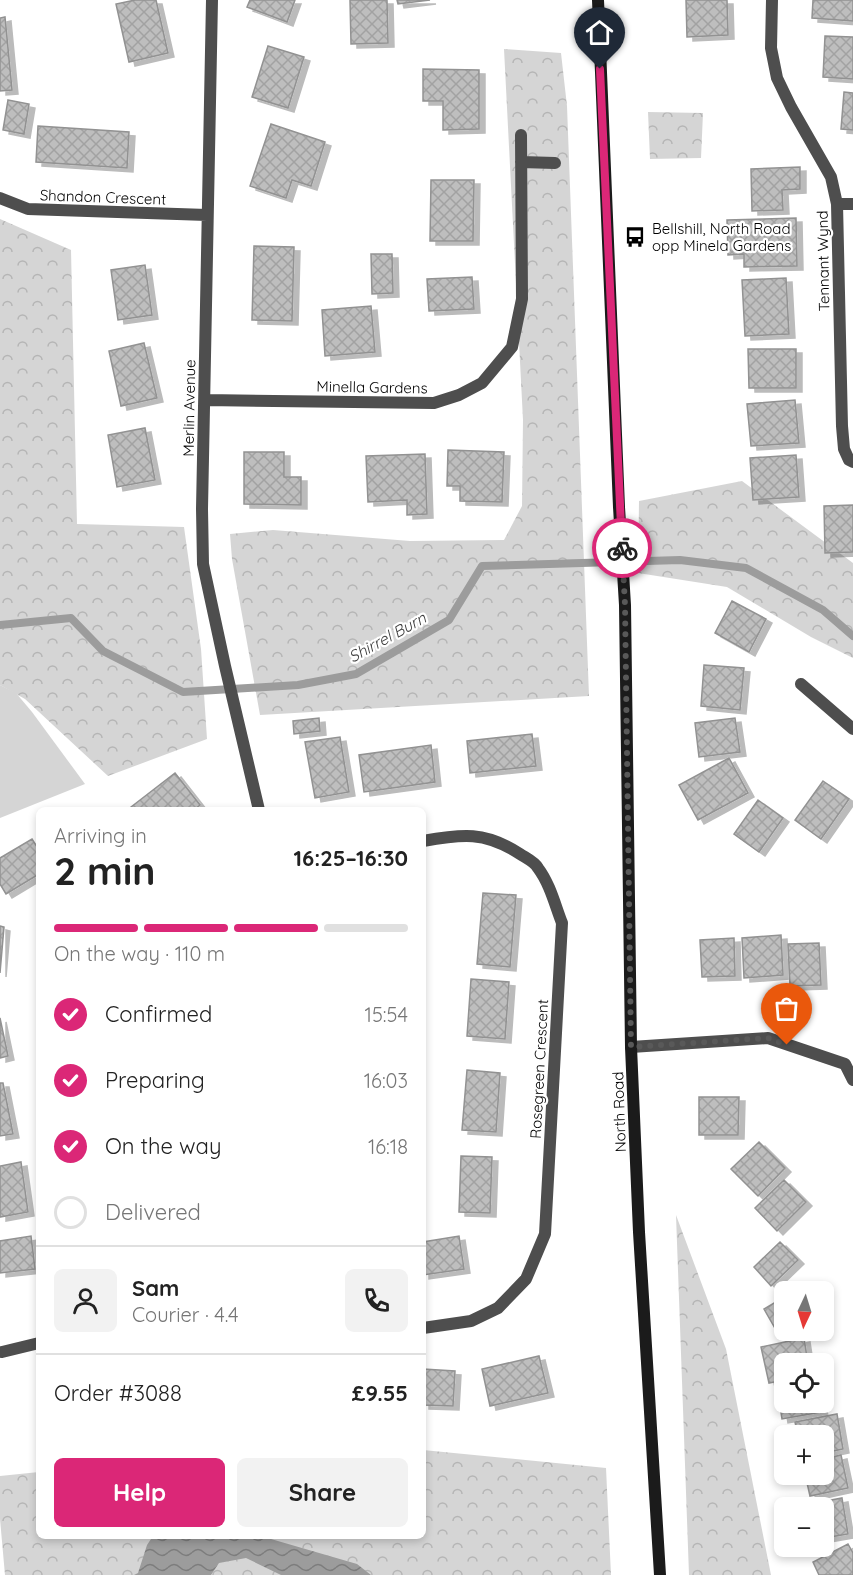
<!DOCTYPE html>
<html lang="en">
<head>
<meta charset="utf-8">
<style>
  :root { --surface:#fff; --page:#f2f2f2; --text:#222; --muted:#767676; --line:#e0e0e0; --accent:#db2777 }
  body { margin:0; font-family:Quicksand,sans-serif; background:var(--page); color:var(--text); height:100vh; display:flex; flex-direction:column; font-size:22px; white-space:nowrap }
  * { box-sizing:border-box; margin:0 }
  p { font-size:20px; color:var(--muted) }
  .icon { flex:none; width:33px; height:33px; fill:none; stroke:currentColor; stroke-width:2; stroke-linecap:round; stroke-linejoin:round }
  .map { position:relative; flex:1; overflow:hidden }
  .drawer { position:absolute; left:36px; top:807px; width:390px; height:732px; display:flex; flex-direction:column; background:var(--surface); border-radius:9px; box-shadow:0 3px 9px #0003 }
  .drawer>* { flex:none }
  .needle { width:39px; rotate:184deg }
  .buttons { position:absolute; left:774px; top:1281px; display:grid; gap:12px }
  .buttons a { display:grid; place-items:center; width:60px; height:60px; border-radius:9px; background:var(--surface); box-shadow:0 3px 9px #0003; font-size:30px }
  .pin { position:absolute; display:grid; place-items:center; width:51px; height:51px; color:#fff; margin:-62px -26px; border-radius:50% 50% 50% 0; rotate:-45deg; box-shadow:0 0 6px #0007 }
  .pin .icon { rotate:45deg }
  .courier { position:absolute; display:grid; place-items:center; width:60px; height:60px; margin:-30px; border:4px solid #db2777; border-radius:50%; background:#fff; color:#222; box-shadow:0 2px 8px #0007 }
  .headline em { font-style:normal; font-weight:700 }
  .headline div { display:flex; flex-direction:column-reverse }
  .headline { display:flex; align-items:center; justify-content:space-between; height:102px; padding:0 18px }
  h1 { font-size:39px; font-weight:700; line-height:45px }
  .bar { display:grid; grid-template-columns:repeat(4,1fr); gap:9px 6px; align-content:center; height:72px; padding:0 18px }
  .bar i { height:8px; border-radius:4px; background:var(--line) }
  .bar .selected { background:var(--accent) }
  .bar p { grid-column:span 4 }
  .line { display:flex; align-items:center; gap:15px; padding:0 18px; border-top:2px solid var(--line) }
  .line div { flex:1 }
  .round { display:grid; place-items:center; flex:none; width:63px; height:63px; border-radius:9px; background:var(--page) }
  ol { padding:0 18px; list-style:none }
  li { display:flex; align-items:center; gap:18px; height:66px }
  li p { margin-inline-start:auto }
  li .icon { padding:6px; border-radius:50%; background:var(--accent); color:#fff; stroke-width:4 }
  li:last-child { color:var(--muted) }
  li i { width:33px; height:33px; border:3px solid var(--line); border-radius:50% }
  .cta { display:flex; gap:12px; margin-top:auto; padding:12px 18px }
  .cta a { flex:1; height:69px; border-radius:9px; background:var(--accent); color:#fff; font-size:24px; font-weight:700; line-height:69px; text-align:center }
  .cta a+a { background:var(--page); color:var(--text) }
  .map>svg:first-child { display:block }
  .green { fill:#d5d5d5 }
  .forest { fill:url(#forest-crowns) }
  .water { fill:url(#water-waves) }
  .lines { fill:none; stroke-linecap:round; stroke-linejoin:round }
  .stream { stroke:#9c9c9c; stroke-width:8 }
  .building { fill:url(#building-cross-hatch); stroke:#929292; stroke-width:1.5; filter:url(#shadow) }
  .minor { stroke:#4e4e4e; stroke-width:12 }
  .secondary { stroke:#1b1b1b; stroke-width:12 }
  .done { stroke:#595959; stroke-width:6; stroke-dasharray:0 10.8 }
  .route { stroke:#db2777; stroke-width:8 }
  .labels { text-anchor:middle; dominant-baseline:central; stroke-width:4.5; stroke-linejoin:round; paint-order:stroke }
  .street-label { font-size:15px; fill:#000; stroke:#fff }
  .poi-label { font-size:15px; fill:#000; stroke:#fff; text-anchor:start }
  .water-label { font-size:16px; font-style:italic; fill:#3d3d3d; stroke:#fff }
</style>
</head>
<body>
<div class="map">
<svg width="853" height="1575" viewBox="0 0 853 1575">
  <defs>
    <pattern id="forest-crowns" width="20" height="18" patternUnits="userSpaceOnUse" patternTransform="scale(1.5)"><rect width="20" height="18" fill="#d5d5d5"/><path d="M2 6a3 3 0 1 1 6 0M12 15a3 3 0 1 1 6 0" fill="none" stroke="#b5b5b5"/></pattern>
    <pattern id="water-waves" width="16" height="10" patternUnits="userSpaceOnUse" patternTransform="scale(1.5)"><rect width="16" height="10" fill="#9c9c9c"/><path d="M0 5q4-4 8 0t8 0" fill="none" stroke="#7d7d7d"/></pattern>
    <pattern id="building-cross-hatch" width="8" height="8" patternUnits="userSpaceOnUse" patternTransform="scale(1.5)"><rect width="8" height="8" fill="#bebebe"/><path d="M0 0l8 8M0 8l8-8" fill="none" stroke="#a2a2a2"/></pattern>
    <filter id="shadow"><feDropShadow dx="6" dy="4" stdDeviation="0" flood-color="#0004"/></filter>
  </defs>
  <rect width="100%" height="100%" fill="#fff"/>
  <!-- green -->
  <path class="green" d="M0,685L16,693L32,712L85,784L0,818Z"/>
  <!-- forest -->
  <path class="forest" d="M504,49L561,53L567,106L589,696L260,715L232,559L230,534L273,530L410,541L504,540L522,506L523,420Z
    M648,112L703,113L701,158L650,159Z
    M0,219L71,250L77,524L184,527L201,649L207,739L108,776L25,699L0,685Z
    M742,481L853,563V658L811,637L727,587L638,573L639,501Z
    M676,1215L726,1349L771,1575H689Z
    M423,1450L606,1468L611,1575H5L0,1519V1476L39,1472V1536H423Z"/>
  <!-- water -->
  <path class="water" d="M153,1536H267L271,1539L357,1564L371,1575H281L246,1558L219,1563L211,1575H134L138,1573L147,1545Z"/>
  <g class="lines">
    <!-- stream -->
    <path class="stream" d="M0,625L71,618L103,651L183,692L298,685L356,674L449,620L482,566L680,560L746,568L823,610L853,636"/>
  </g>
  <!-- building -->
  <path class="building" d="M135,0H156L168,53L129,62L116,4Z
    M250,0H295L287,22L247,7Z
    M350,0H387L388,43L351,44Z
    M397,0H430L398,4Z
    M686,0H727L728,35L687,37Z
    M813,0H853V21L812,18Z
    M5,17L12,90L0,91V18Z
    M825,36L853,37V79L823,77Z
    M268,46L304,57L288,108L252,97Z
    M423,69L479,70V129L443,130V101H423Z
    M844,92L853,93V130L841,129Z
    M8,100L29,104L24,134L3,130Z
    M271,124L325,142L311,186L292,180L286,198L250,186Z
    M38,126L129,132L127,168L36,162Z
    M800,167V189L782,190L783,210L752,211L751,169Z
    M431,180H474L473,241H430Z
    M796,218L797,266L744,267V254L728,255L727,220Z
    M254,246L294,247L292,321L252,320Z
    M371,254H392L393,293L372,294Z
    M145,265L152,315L118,320L111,270Z
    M472,277L474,309L429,311L427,279Z
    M786,278L789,334L745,336L742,280Z
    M371,306L375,352L325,356L322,310Z
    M144,343L157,398L121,406L109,351Z
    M748,349H796V388H749Z
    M795,400L799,443L751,446L747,404Z
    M145,428L155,480L117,487L108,435Z
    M448,450L504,452L502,502L460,501V486H447Z
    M244,452H284V477H301V505L244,504Z
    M425,454L427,514L407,515V500L368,502L366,456Z
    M796,455L799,497L753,500L750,458Z
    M853,505V552L825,553L824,506Z
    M732,601L766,619L749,652L715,633Z
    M704,665L744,668L740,710L701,706Z
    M319,718L320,731L294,734L293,721Z
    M735,718L740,752L699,757L695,723Z
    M532,734L536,766L470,773L467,741Z
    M340,737L349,792L315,798L305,742Z
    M431,745L435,782L364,792L359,755Z
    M729,758L748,793L698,820L679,785Z
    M175,773L200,805L194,810H134L131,807Z
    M823,781L849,799L821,839L795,820Z
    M758,800L783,818L759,852L734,834Z
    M32,839L39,850V874L6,894L0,884V858Z
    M483,893L516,895L510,967L477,964Z
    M0,926L4,927L0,973Z
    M781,935L783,975L744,978L742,938Z
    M734,938L735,976L702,977L700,940Z
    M819,943L821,985L790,986L788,944Z
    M471,979L509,982L505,1039L467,1036Z
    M0,1018L8,1056L0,1058Z
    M467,1070L500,1073L496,1132L462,1130Z
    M0,1083H3L13,1134L0,1136Z
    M699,1097H739L738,1135H699Z
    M759,1142L785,1168L758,1196L731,1169Z
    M461,1156L492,1157L490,1213L459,1212Z
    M21,1162L28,1212L0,1217V1166Z
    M784,1180L806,1202L777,1231L755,1208Z
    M31,1236L35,1269L0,1273V1241Z
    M459,1236L464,1269L423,1275V1242Z
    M780,1242L798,1260L771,1286L754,1267Z
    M784,1297V1330H792L780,1337L764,1309Z
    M804,1338L808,1364H784V1380L769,1383L761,1347Z
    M539,1356L548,1393L490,1406L482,1369Z
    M423,1369L455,1371L453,1406L423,1405Z
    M784,1386V1402H820L822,1412L782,1419L777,1387Z
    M837,1414L843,1449L824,1453V1436H798L795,1422Z
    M841,1455L848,1488L810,1496L805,1474H824V1459Z
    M842,1498L848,1534L824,1538V1508H806L805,1505Z
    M848,1544L853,1553V1575H819L813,1562Z"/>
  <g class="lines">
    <!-- minor -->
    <path class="minor" d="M212,0L202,509L203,564L225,666L259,810
      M772,0L771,48L777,78L791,107L831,177L837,204L842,426L844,449L849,460L853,462
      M521,162L555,163
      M0,198L28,209L207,215
      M837,204H853
      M205,400L434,403L459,395L482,383L512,347L522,299L521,135
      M801,684L853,729
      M423,841C462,834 485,831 520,854C526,858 535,862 538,868C550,884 555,905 562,923L545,1234L526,1279L498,1308L471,1321L423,1328
      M631,1047L768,1038L845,1064L853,1080
      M2,1352L39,1343"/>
    <!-- secondary -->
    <path class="secondary" d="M598,0L619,507L625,605L631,1047L639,1232L660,1575"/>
  </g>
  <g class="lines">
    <!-- done -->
    <path class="done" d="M622,548L625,605L631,1047L768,1038L787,1045"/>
    <!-- route -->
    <path class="route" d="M600,69L622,548"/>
  </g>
  <!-- icons -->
  <defs>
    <g id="bus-bare" transform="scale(1.62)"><path d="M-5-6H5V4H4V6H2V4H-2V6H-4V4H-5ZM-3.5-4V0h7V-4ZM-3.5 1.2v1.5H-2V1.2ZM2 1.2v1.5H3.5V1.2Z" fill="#000" stroke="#fff" stroke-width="2.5" paint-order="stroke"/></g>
  </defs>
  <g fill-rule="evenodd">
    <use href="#bus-bare" x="635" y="237"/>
  </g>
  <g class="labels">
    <!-- street labels -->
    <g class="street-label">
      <text transform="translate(103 197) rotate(2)">Shandon Crescent</text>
      <text transform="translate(823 261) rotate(-91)">Tennant Wynd</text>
      <text transform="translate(372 387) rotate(1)">Minella Gardens</text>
      <text transform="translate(189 408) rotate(-89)">Merlin Avenue</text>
      <text transform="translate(539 1069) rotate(-87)">Rosegreen Crescent</text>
      <text transform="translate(619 1112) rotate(-92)">North Road</text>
    </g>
    <!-- poi labels -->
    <g class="poi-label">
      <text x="652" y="228">Bellshill, North Road<tspan x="652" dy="17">opp Minela Gardens</tspan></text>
    </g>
    <!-- water labels -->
    <g class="water-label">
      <text transform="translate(387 637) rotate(-29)">Shirrel Burn</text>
    </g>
  </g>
</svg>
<div class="buttons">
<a><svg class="needle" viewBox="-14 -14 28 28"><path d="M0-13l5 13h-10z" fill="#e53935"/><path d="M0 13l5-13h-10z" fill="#767676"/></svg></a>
<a><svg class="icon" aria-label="locate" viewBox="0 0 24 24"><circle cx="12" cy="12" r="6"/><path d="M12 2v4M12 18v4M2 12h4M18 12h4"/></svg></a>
<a>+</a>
<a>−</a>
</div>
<div class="pin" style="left:787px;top:1045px;background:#ea580c"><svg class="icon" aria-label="bag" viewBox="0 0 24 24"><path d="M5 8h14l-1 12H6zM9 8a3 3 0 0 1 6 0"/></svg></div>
<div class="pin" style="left:600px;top:69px;background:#1f2937"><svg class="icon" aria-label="home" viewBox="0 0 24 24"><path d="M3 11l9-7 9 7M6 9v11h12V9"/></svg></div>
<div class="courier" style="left:622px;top:548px"><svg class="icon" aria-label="bike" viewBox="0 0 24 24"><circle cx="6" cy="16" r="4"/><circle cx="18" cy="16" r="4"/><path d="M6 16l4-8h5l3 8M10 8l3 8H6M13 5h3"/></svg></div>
<section class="drawer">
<div class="headline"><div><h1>2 min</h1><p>Arriving in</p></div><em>16:25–16:30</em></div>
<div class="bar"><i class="selected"></i><i class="selected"></i><i class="selected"></i><i></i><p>On the way · 110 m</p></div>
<ol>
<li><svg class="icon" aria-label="check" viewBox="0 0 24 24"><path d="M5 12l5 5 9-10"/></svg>Confirmed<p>15:54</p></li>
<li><svg class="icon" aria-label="check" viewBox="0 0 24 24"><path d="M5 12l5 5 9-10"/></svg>Preparing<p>16:03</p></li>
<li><svg class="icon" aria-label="check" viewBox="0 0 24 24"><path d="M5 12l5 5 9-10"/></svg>On the way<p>16:18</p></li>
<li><i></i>Delivered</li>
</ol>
<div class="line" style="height:108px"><a class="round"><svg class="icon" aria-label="person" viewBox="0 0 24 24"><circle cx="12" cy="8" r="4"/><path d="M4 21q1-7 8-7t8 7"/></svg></a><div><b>Sam</b><p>Courier · 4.4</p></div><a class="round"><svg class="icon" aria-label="phone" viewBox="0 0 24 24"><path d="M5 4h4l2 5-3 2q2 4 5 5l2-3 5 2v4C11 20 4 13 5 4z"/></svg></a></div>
<div class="line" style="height:78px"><div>Order #3088</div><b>£9.55</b></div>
<div class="cta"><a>Help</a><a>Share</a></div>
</section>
</div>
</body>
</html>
